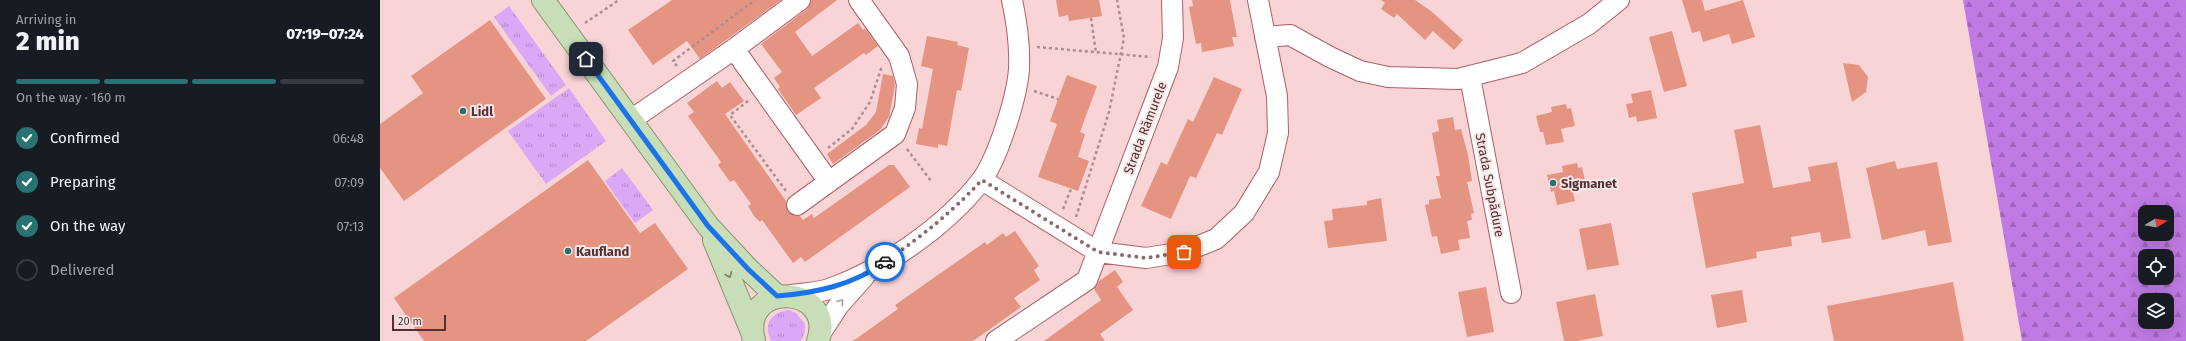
<!DOCTYPE html>
<html lang="en">
<head>
<meta charset="utf-8">
<style>
  :root { --surface:#171b24; --page:#20242c; --text:#f1f3f6; --muted:#9ea1a6; --line:#363941; --accent:#287271 }
  body { margin:0; font-family:"Fira Sans",sans-serif; background:var(--page); color:var(--text); height:100vh; display:flex; flex-direction:column; font-size:15px; white-space:nowrap }
  * { box-sizing:border-box; margin:0 }
  p { font-size:13px; color:var(--muted) }
  .icon { flex:none; width:22px; height:22px; fill:none; stroke:currentColor; stroke-width:2; stroke-linecap:round; stroke-linejoin:round }
  .map { position:relative; flex:1; overflow:hidden }
  .side { display:flex; flex-direction:column; background:var(--surface); width:380px }
  .side>* { flex:none }
  .needle { width:26px; rotate:79deg }
  .tools { position:absolute; left:1758px; top:205px; display:grid; gap:8px }
  .tools a { display:grid; place-items:center; width:36px; height:36px; border-radius:8px; background:var(--surface); box-shadow:0 4px 16px #0002; font-size:20px }
  .scale { position:absolute; left:12px; bottom:10px; width:54px; box-sizing:border-box; padding-left:4px; border:2px solid #533034; border-top:0; font-size:11px; line-height:14px; white-space:nowrap; color:#533034; -webkit-text-stroke:3px #f8e6e7; paint-order:stroke }
  .pin { position:absolute; display:grid; place-items:center; width:34px; height:34px; color:#fff; margin:-17px; border-radius:8px; box-shadow:0 2px 6px #0006 }
  .courier { position:absolute; display:grid; place-items:center; width:40px; height:40px; margin:-20px; border:3px solid #1a73e8; border-radius:50%; background:#fff; color:#222; box-shadow:0 1px 5px #0007 }
  .head em { font-style:normal; font-weight:800 }
  .head div { display:flex; flex-direction:column-reverse }
  .head { display:flex; align-items:center; justify-content:space-between; height:68px; padding:0 16px }
  h1 { font-size:26px; font-weight:800; line-height:30px }
  .bar { display:grid; grid-template-columns:repeat(4,1fr); gap:6px 4px; align-content:center; height:48px; padding:0 16px }
  .bar i { height:5px; border-radius:3px; background:var(--line) }
  .bar .on { background:var(--accent) }
  .bar p { grid-column:span 4 }
  ol { padding:0 16px; list-style:none }
  li { display:flex; align-items:center; gap:12px; height:44px }
  li p { margin-inline-start:auto }
  li .icon { padding:4px; border-radius:50%; background:var(--accent); color:#fff; stroke-width:4 }
  li:last-child { color:var(--muted) }
  li i { width:22px; height:22px; border:2px solid var(--line); border-radius:50% }
  main { display:flex; flex:1; min-height:0 }
  .map>svg:first-child { display:block }
  .grass { fill:url(#grass-tufts) }
  .forest { fill:url(#forest-firs); fill-rule:evenodd }
  .building { fill:#e59482 }
  .lines { fill:none; stroke-linecap:round; stroke-linejoin:round }
  .minor-casing { stroke:#ad5f68; stroke-width:22 }
  .major-casing { stroke:#87936b; stroke-width:24 }
  .path { stroke:#af8c8e; stroke-width:2.5; stroke-dasharray:3 3; stroke-linecap:butt }
  .minor { stroke:#fff; stroke-width:20 }
  .major { stroke:#c8deb8; stroke-width:22 }
  .oneway { stroke:#887e6f }
  .oneway2 { stroke:#a9989a }
  .done { stroke:#8d696d; stroke-width:4; stroke-dasharray:0 7.2 }
  .route { stroke:#1a73e8; stroke-width:5 }
  .poi-dot { fill:#287271; stroke:#f8e6e7; stroke-width:1.5 }
  .labels { text-anchor:middle; dominant-baseline:central; stroke-width:4; stroke-linejoin:round; paint-order:stroke }
  .poi-label { font-size:13px; font-weight:bold; fill:#533034; stroke:#f8e6e7; text-anchor:start }
  .street-label { font-size:13px; fill:#533034; stroke:#f8e6e7 }
</style>
</head>
<body>
<main>
<section class="side">
<div class="head"><div><h1>2 min</h1><p>Arriving in</p></div><em>07:19–07:24</em></div>
<div class="bar"><i class="on"></i><i class="on"></i><i class="on"></i><i></i><p>On the way · 160 m</p></div>
<ol>
<li><svg class="icon" aria-label="check" viewBox="0 0 24 24"><path d="M5 12l5 5 9-10"/></svg>Confirmed<p>06:48</p></li>
<li><svg class="icon" aria-label="check" viewBox="0 0 24 24"><path d="M5 12l5 5 9-10"/></svg>Preparing<p>07:09</p></li>
<li><svg class="icon" aria-label="check" viewBox="0 0 24 24"><path d="M5 12l5 5 9-10"/></svg>On the way<p>07:13</p></li>
<li><i></i>Delivered</li>
</ol>
</section>
<div class="map">
<svg width="1806" height="341" viewBox="0 0 1806 341">
  <defs>
    <pattern id="grass-tufts" width="24" height="20" patternUnits="userSpaceOnUse"><rect width="24" height="20" fill="#daa8f6"/><path d="M3 7l-1-3M5 7V3M7 7l1-3M15 17l-1-3M17 17v-4M19 17l1-3" fill="none" stroke="#b389c8"/></pattern>
    <pattern id="forest-firs" width="22" height="20" patternUnits="userSpaceOnUse"><rect width="22" height="20" fill="#bf7ae3"/><path d="M5 1l3.5 6h-7zM16 11l3.5 6h-7z" fill="#9e64b9"/></pattern>
  </defs>
  <rect width="100%" height="100%" fill="#f8d4d6"/>
  <!-- grass -->
  <path class="grass" d="M129,6L186,85L171,96L114,17Z
    M189,88L226,141L166,184L128,131Z
    M242,168L273,210L255,223L225,181Z
    M409,310L416,313L425,324V332L421,341H391C383,325 391,312 409,310Z"/>
  <!-- forest -->
  <path class="forest" d="M1583,0H1806V341H1642ZM1765,212H1787V234H1765ZM1765,256H1787V278H1765ZM1765,300H1787V322H1765Z"/>
  <!-- building -->
  <path class="building" d="M292,0H401L320,59L307,41L273,65L248,30Z
    M431,0H457L415,32L432,56L478,23L483,30L485,28L498,46L486,55L484,53L434,88L441,98L416,115L398,89L400,87L394,78L402,72L381,44L427,9Z
    M676,0H719L722,16L689,21L688,15L679,17Z
    M812,0H850L857,37H852L854,46L822,52L821,43L816,44L809,7L813,6Z
    M1001,0H1035L1051,11L1083,40L1074,50L1053,31L1045,40L1017,14L1014,18L1001,9L1005,3Z
    M1302,0H1322L1325,11L1363,0L1375,37L1352,44L1349,34L1323,42L1320,31L1312,33Z
    M110,20L166,99L24,201L0,168V124L43,93L31,76Z
    M1292,31L1307,86L1284,92L1269,37Z
    M547,36L578,42L577,45L589,48L581,91L577,90L567,146L558,144V148L536,144L539,128L542,129L553,69L541,66Z
    M1463,63L1479,65L1488,77L1486,92L1472,102Z
    M503,74L513,76L515,85L509,117L500,130L453,164L447,154L486,125L496,112Z
    M687,75L717,86L700,132L705,134L698,157L709,161L698,191L658,177L677,124L670,121Z
    M834,77L862,89L842,135L837,133L816,178L810,176L791,219L761,206L781,162L787,165L808,119L813,122Z
    M337,81L342,88L350,82L364,101L345,114L406,201L408,211L412,215L420,216L423,220L432,214L434,218L509,165H514L530,187L425,262L421,257L413,263L382,220L380,222L374,216L368,206L371,204L354,180L350,182L338,165L341,162L308,116L314,112L307,103Z
    M1271,90L1277,118L1257,122L1256,116L1249,118L1246,104L1253,103L1251,94Z
    M1186,104L1187,109L1191,108L1195,126L1181,129L1184,142L1166,145L1163,132H1160L1156,116L1172,112L1171,107Z
    M1073,117L1075,130L1081,129L1088,155L1092,181L1087,182L1094,213L1091,214L1092,220L1087,221L1090,238L1078,240L1080,250L1061,254L1057,236L1052,237L1045,205L1049,204V200L1061,198L1056,176H1060L1052,133L1059,131L1057,120Z
    M1380,125L1393,188L1431,181L1428,167L1457,162L1471,238L1442,243L1440,232L1411,237L1412,246L1376,252L1377,258L1326,268L1312,193L1364,183L1354,130Z
    M208,160L260,233L275,223L308,269L206,341H44L14,298Z
    M1515,161L1517,169L1557,162L1572,242L1548,246L1545,230L1502,240L1486,168Z
    M1197,163L1198,168L1202,167L1206,185L1192,188L1195,201L1177,205L1174,191L1171,192L1167,175L1183,172L1182,166Z
    M1001,198L1007,241L948,248L944,221L953,220L952,209L987,205V201Z
    M1231,223L1239,265L1207,270L1199,229Z
    M635,231L659,266L654,270L660,280L634,298L641,307L593,341H473L518,309L515,305L605,242L607,245L623,233L626,237Z
    M735,270L743,282L737,287L753,310L720,334L725,341H664L721,300L714,289L719,281Z
    M1573,282L1584,341H1454L1447,306Z
    M1106,287L1114,332L1087,337L1078,292Z
    M1362,290L1367,322L1337,328L1331,295Z
    M1215,294L1223,336L1197,341H1184L1176,302Z"/>
  <g class="lines">
    <!-- minor casing -->
    <g class="minor-casing">
      <path id="minor" d="M885,37L910,35L950,57L980,71L1008,77L1078,79L1142,63L1209,24L1239,0
        M354,49L449,182
        M1090,77L1131,293
        M251,120L354,49L420,0
        M602,180L718,252L766,258L804,252L836,239L864,213L889,172L898,133L897,96L878,0
        M417,205L515,134L525,108L527,84L519,56L479,0
        M411,295C423,293 438,293 449,289C503,270 566,226 601,181C618,158 637,97 639,69C640,46 637,23 632,0
        M440,334L459,305L484,277
        M616,341L707,280L788,67L793,38L792,0"/>
    </g>
    <!-- major casing -->
    <g class="major-casing">
      <path id="major" d="M163,0L328,226L368,269L397,296
        M334,240L372,332
        M374,341C358,279 457,284 438,341"/>
    </g>
    <!-- path -->
    <path class="path" d="M711,18L716,53
      M205,23L239,0
      M657,47L771,57
      M297,66L293,61L375,0
      M654,91L678,99
      M368,101L350,115L406,191
      M448,148L472,129L490,102L502,66
      M527,149L551,181
      M683,209L691,189
      M696,217L729,112L744,38L737,0"/>
    <!-- minor -->
    <use href="#minor" class="minor"/>
    <!-- major -->
    <use href="#major" class="major"/>
  </g>
  <!-- one-way arrows -->
  <defs><path id="oneway-chevron" d="M-2-3.5L2.5 0L-2 3.5" fill="none" stroke-width="1.6" stroke-linecap="round" stroke-linejoin="round"/></defs>
  <use class="oneway" href="#oneway-chevron" transform="translate(349 275) rotate(67)"/>
  <use class="oneway2" href="#oneway-chevron" transform="translate(461 302) rotate(-50)"/>
  <g class="lines">
    <!-- done -->
    <path class="done" d="M505,262C543,235 570,214 602,180L718,252L766,258L804,252"/>
    <!-- route -->
    <path class="route" d="M206,59L328,226L368,269L397,296C436,293 473,285 505,262"/>
  </g>
  <!-- markers -->
  <g class="poi-dot">
    <circle cx="83" cy="111" r="4"/>
    <circle cx="1173" cy="183" r="4"/>
    <circle cx="188" cy="251" r="4"/>
  </g>
  <g class="labels">
    <!-- poi labels -->
    <g class="poi-label">
      <text x="91" y="111">Lidl</text>
      <text x="1181" y="183">Sigmanet</text>
      <text x="196" y="251">Kaufland</text>
    </g>
    <!-- street labels -->
    <g class="street-label">
      <text transform="translate(765 128) rotate(-69)">Strada Rămurele</text>
      <text transform="translate(1110 185) rotate(79)">Strada Subpădure</text>
    </g>
  </g>
</svg>
<div class="tools">
<a><svg class="needle" viewBox="-14 -14 28 28"><path d="M0-13l5 13h-10z" fill="#e53935"/><path d="M0 13l5-13h-10z" fill="#9ea1a6"/></svg></a>
<a><svg class="icon" aria-label="locate" viewBox="0 0 24 24"><circle cx="12" cy="12" r="6"/><path d="M12 2v4M12 18v4M2 12h4M18 12h4"/></svg></a>
<a><svg class="icon" aria-label="layers" viewBox="0 0 24 24"><path d="M12 4l9 5-9 5-9-5zM3 14l9 5 9-5"/></svg></a>
</div>
<div class="scale">20 m</div>
<div class="pin" style="left:804px;top:252px;background:#ea580c"><svg class="icon" aria-label="bag" viewBox="0 0 24 24"><path d="M5 8h14l-1 12H6zM9 8a3 3 0 0 1 6 0"/></svg></div>
<div class="pin" style="left:206px;top:59px;background:#1f2937"><svg class="icon" aria-label="home" viewBox="0 0 24 24"><path d="M3 11l9-7 9 7M6 9v11h12V9"/></svg></div>
<div class="courier" style="left:505px;top:262px"><svg class="icon" aria-label="car" viewBox="0 0 24 24"><path d="M5 17H2v-5l4-1 3-4h7l3 4 3 1v5h-3M9 17h6M6 11h13"/><circle cx="7" cy="17" r="2"/><circle cx="17" cy="17" r="2"/></svg></div>
</div>
</main>
</body>
</html>
